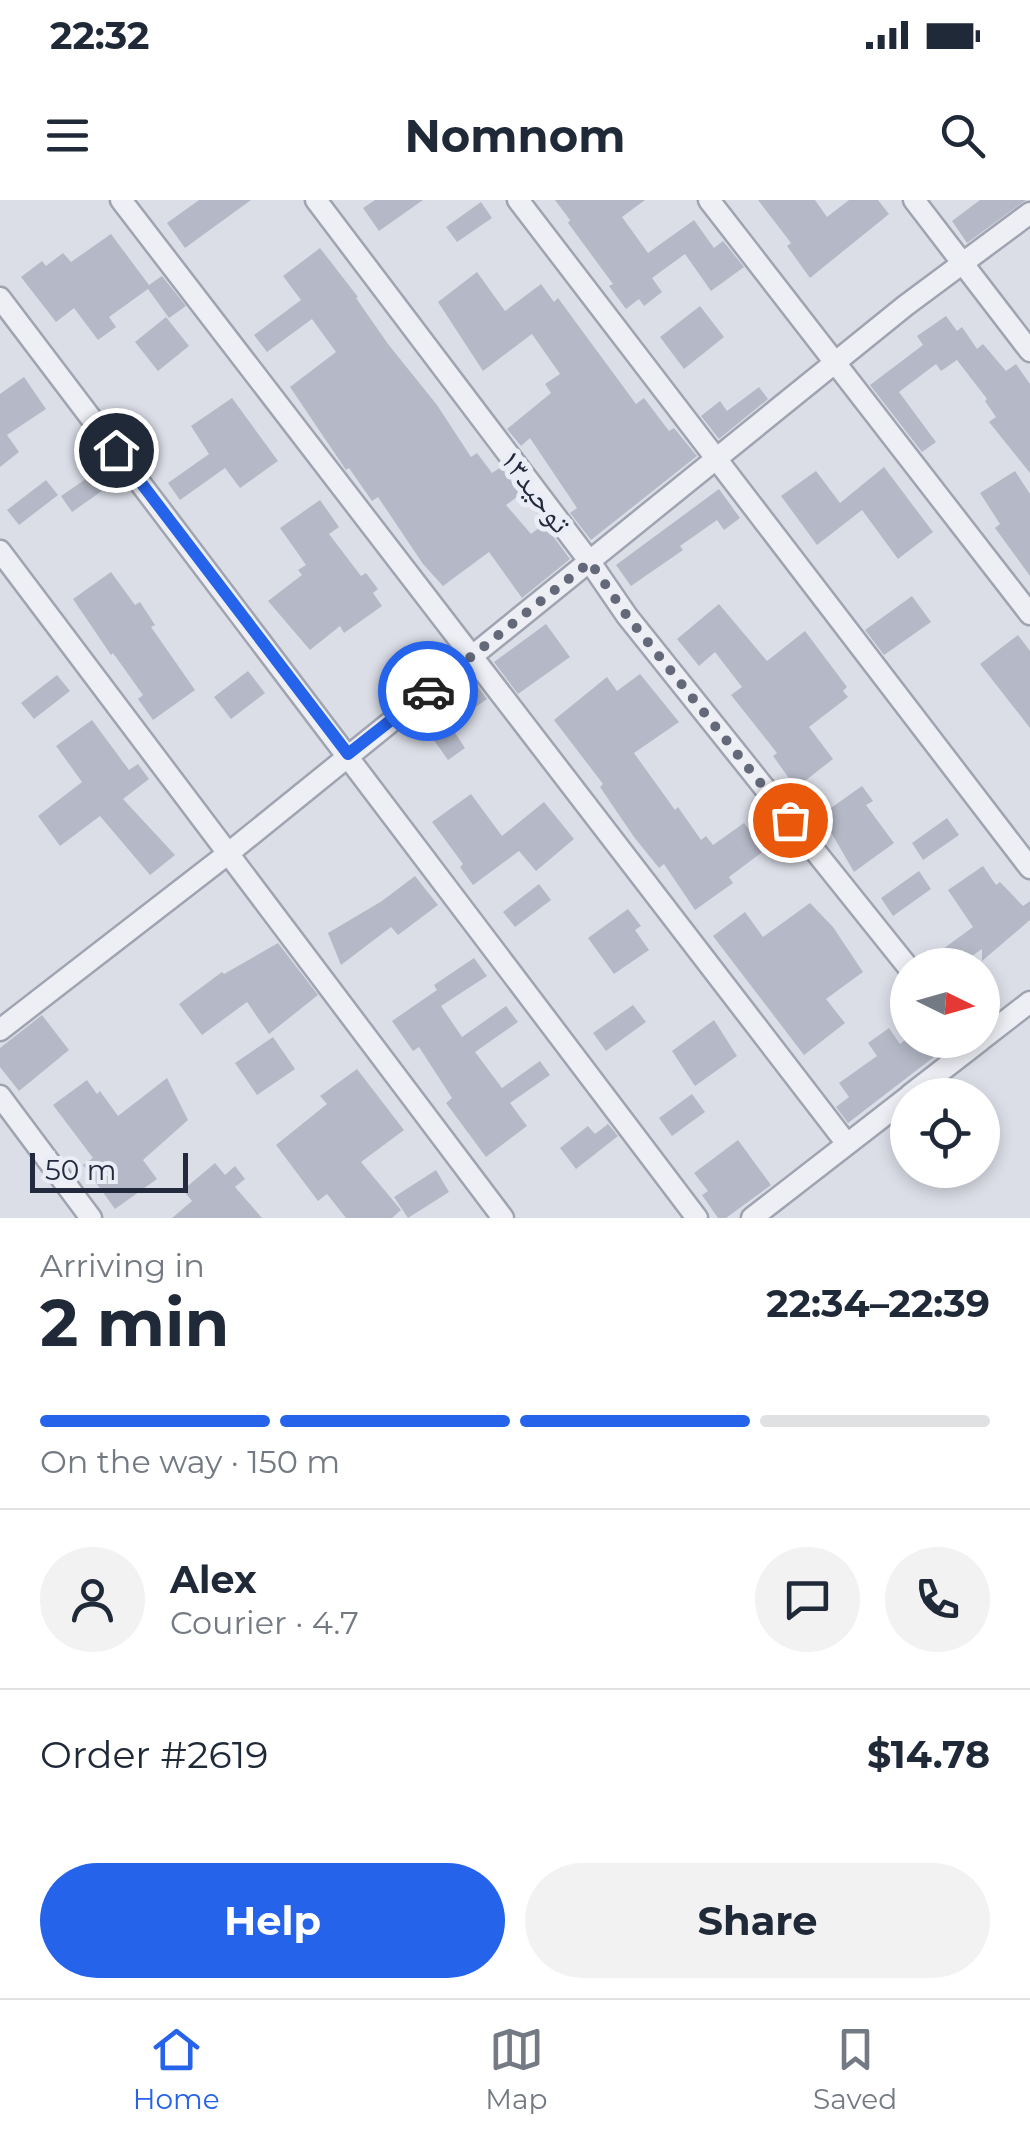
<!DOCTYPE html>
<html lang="en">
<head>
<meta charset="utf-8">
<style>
  :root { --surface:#fff; --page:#f2f2f3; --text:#1f2937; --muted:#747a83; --line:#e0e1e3; --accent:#2563eb }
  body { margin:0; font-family:Montserrat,"Noto Naskh Arabic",sans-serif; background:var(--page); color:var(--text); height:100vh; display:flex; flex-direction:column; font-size:38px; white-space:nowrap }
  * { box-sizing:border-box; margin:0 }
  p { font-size:32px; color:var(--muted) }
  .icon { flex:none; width:55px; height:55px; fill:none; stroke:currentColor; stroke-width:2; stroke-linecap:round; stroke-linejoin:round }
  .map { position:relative; height:1018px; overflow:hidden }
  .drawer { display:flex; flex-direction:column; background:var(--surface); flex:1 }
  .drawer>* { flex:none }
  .needle { width:65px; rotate:95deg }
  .fabs { position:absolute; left:890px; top:748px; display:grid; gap:20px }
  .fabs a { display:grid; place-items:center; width:110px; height:110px; border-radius:50%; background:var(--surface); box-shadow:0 5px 15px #0003; font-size:50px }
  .scale { position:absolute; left:30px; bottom:25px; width:158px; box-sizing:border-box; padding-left:10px; border:5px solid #242a3e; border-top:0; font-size:28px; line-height:35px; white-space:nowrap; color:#242a3e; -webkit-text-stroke:8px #eaedf5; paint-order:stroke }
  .pin { position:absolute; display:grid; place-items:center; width:85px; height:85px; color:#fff; margin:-42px; border:5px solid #fff; border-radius:50%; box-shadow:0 2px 10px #0007 }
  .courier { position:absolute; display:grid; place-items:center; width:100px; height:100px; margin:-50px; border:8px solid #2563eb; border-radius:50%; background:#fff; color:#222; box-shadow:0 2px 12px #0007 }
  .headline em { font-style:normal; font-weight:700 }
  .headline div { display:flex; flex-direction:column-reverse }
  .headline { display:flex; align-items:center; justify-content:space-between; height:170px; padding:0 40px }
  h1 { font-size:65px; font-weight:700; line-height:75px }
  .bar { display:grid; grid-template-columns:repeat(4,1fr); gap:15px 10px; align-content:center; height:120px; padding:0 40px }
  .bar i { height:12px; border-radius:8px; background:var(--line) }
  .bar .current { background:var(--accent) }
  .bar p { grid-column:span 4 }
  .line { display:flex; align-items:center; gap:25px; padding:0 40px; border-top:2px solid var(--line) }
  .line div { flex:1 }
  .round { display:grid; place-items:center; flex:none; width:105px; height:105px; border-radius:52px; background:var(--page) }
  .button { display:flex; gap:20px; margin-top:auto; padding:20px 40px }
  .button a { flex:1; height:115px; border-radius:60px; background:var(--accent); color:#fff; font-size:40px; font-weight:700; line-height:115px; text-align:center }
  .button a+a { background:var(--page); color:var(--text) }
  .status { display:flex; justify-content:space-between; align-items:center; height:70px; padding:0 50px; background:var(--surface); direction:ltr }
  .status svg { height:28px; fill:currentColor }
  header { display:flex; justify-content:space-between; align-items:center; height:130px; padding:0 40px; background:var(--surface); font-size:45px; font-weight:700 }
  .tab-bar { display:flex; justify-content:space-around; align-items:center; height:140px; border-top:2px solid var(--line); background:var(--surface); font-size:28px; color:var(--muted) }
  .tab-bar a { display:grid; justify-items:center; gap:5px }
  .tab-bar .current { color:var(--accent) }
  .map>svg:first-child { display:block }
  .building { fill:#b5b9c7 }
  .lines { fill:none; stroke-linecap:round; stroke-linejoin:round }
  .minor-casing { stroke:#a0a4b1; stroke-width:25 }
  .minor { stroke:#eeeff5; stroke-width:20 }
  .done { stroke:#646979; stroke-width:10; stroke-dasharray:0 18 }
  .route { stroke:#2563eb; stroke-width:12 }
  .labels { text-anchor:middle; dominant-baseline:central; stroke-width:10; stroke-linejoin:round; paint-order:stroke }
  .street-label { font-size:30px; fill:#242a3e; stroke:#eaedf5 }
</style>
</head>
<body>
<div class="status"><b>22:32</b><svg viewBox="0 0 49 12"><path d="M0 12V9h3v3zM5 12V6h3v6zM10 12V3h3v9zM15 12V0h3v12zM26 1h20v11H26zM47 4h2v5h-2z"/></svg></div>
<header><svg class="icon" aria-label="menu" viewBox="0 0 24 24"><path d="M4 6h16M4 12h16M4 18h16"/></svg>Nomnom<svg class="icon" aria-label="search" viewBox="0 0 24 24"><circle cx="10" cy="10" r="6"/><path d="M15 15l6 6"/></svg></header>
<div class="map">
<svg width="1030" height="1018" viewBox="0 0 1030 1018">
  <rect width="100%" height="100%" fill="#dbdee7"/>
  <!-- building -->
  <path class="building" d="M199,0H251L185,48L167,23Z
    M375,0H423L379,31L363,8Z
    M555,0H645L622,17L648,53L694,20L714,48L723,41L744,67L711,91L685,54L652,78L662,92L644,106L639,99L626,109L609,86L613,84L568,23L570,20Z
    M758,0H815L827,17L849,0H878L889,14L810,78L787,46L791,43Z
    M980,0H1026L967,43L952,21Z
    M481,2L492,18L457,42L446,27Z
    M111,34L149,85L162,76L186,106L169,118L148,89L109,117L116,127L98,140L74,108L56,122L21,77L42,61L46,66L63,53L71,62Z
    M320,48L358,97L356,98L388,144L437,205L471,257L477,253L492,273L501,267L521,294L506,305L531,334L544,324L570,359L522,398L489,352L443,386L423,364L378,297L372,301L349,268L346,270L290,187L336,152L312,119L267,152L254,135L301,100L283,76Z
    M477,72L505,111L541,84L554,102L558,98L636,204L644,198L669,231L674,228L697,256L591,340L570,313L577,308L530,238L521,246L507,229L551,193L545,184L560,174L532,134L483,171L438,102Z
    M700,106L724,137L684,169L660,137Z
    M946,116L957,131L962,127L977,149L983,144L1006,171L1016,164L1030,184V273L989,222L996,217L985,201L987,199L957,160L941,171L936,164L899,192L936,242L922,252L870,185L923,145L917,136Z
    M166,117L189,146L158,171L135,142Z
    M24,177L46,209L7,235L19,252L0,267V194Z
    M759,187L768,199L719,239L701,216L720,201L727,211Z
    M232,198L278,261L240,288L225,268L180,300L168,283L209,254L191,226Z
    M884,267L933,332L898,359L862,310L817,345L781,296L816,271L840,303Z
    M99,270L109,286L72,312L61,296Z
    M1015,271L1030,294V376L995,328L1000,324L980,293Z
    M46,280L58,295L19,325L7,310Z
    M719,289L740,318L724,330L717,320L680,346L683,350L631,386L616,365Z
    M320,300L339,327L329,334L361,376L366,373L378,389L373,393L382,406L344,433L340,426L310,450L268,401L302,375L298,370L306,365L280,328Z
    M111,372L135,405L140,402L155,425L151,427L195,490L153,520L138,499L143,495L113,453L111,455L73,399Z
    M912,396L931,422L884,455L865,430Z
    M719,404L767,461L805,431L847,487L843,491L848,497L809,527L833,559L796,588L773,556L777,553L731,495L742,487L715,452L699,466L677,439Z
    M546,424L570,457L518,494L494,462Z
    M1018,435L1030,451V528L980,464Z
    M248,471L265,493L231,519L214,497Z
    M640,474L679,522L634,553L675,610L678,607L701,640L706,636L713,645L744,623L754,636L766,627L777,641L729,677L733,683L695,710L664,664L659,668L634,637L600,587L603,584L554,520L607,477L617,491Z
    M57,475L70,491L34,519L21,503Z
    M473,480L487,499L450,525L465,548L448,560L418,518Z
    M92,520L129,570L138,564L149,579L123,599L175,655L150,675L100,616L60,646L38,616L82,582L56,546Z
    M862,586L873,601L866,605L894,643L854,672L821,615Z
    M471,594L502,636L544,602L574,639L536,671L519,651L473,685L460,667L463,664L432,622Z
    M947,618L959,635L923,660L912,643Z
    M983,666L996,685L1000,682L1023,706L1030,701V720L982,761V749L959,765H921L973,727L948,690Z
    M919,671L931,689L893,716L881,698Z
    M415,676L438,705L398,735L391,727L341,765L328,733L382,701Z
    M539,684L551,700L515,727L503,712Z
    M810,703L833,727L863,772L826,799L845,823L804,855L713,736L745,712L763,737Z
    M628,709L641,726L635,730L649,750L614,774L588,738Z
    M278,743L318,795L269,834L247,802L202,835L179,804L222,772L224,774Z
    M474,758L487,776L441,806L462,837L506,806L518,822L475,852L502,888L540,861L550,875L510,903L527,926L486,957L446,903L452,898L419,847L413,851L392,821L437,790L434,785Z
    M633,805L646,822L606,851L593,833Z
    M42,815L69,850L19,891L0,867V848Z
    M714,820L737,856L695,886L672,851Z
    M889,828L900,844L905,840H956L848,923L836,907L849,897L839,883L877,856L868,843Z
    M273,837L295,869L257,895L235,863Z
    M357,869L404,930L361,962L401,1010L392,1018H346L327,994L318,1001L276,945L327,904L320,896Z
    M167,878L188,920L143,960L157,979L115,1009L83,965L93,958L53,905L87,880L97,894L100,891L118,916Z
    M692,894L705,912L672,936L659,918Z
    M608,924L618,936L576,969L560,948L588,926L595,934Z
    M738,940L771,985L726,1018H718L702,995L708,991L694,973Z
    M215,963L225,975L235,966L245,979L235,987L262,1018H172L192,1001L183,990Z
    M436,970L449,992L408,1018L394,997Z"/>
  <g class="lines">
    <!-- minor casing -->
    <g class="minor-casing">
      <path id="minor" d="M121,0L847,944
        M316,0L590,362L627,416L908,767
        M518,0L1030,668
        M709,0L1030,414
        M914,0L1030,151
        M0,98L697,1018
        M0,351L503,1018
        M0,830L230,652L905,106L1030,13
        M982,839L1030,802
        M910,895L981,840
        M0,896L91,1018
        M752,1018L908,897"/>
    </g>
    <!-- minor -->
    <use href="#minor" class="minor"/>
  </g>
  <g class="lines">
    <!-- done -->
    <path class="done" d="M428,491L590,362L627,416L790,620"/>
    <!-- route -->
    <path class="route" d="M116,250L348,554L428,491"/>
  </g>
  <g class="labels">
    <!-- street labels -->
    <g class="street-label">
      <text transform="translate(536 291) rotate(53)">توحید۱۳</text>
    </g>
  </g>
</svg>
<div class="fabs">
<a><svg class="needle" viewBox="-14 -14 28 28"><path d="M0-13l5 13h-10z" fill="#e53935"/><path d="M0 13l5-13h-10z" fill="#747a83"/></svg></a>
<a><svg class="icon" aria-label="locate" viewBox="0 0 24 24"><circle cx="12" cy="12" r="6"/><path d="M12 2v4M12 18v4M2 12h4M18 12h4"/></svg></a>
</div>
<div class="scale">50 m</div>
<div class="pin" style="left:790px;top:620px;background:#ea580c"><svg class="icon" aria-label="bag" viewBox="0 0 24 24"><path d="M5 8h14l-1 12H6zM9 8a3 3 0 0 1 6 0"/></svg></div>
<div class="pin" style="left:116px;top:250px;background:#1f2937"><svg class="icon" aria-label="home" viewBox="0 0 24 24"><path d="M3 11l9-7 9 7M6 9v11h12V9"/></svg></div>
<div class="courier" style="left:428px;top:491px"><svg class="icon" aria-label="car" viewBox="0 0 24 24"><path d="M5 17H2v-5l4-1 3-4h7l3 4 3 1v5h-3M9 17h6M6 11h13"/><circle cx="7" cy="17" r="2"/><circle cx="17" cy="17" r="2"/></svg></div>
</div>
<section class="drawer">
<div class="headline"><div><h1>2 min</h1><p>Arriving in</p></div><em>22:34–22:39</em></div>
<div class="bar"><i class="current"></i><i class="current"></i><i class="current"></i><i></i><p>On the way · 150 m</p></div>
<div class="line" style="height:180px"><a class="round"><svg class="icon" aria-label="person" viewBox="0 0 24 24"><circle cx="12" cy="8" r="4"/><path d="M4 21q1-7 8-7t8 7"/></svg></a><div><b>Alex</b><p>Courier · 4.7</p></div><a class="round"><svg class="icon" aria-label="chat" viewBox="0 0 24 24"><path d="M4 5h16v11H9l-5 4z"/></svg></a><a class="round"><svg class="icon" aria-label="phone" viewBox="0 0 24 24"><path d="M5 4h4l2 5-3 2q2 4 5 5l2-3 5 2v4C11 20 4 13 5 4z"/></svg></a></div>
<div class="line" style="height:130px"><div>Order #2619</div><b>$14.78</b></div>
<div class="button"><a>Help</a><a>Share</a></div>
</section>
<nav class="tab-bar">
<a class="current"><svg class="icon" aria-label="home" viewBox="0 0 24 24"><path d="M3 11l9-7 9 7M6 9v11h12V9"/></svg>Home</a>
<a><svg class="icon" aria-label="map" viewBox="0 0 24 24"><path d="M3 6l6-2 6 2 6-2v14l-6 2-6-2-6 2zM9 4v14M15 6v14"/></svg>Map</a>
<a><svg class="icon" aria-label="saved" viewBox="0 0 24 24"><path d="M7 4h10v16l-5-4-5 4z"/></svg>Saved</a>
</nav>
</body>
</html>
